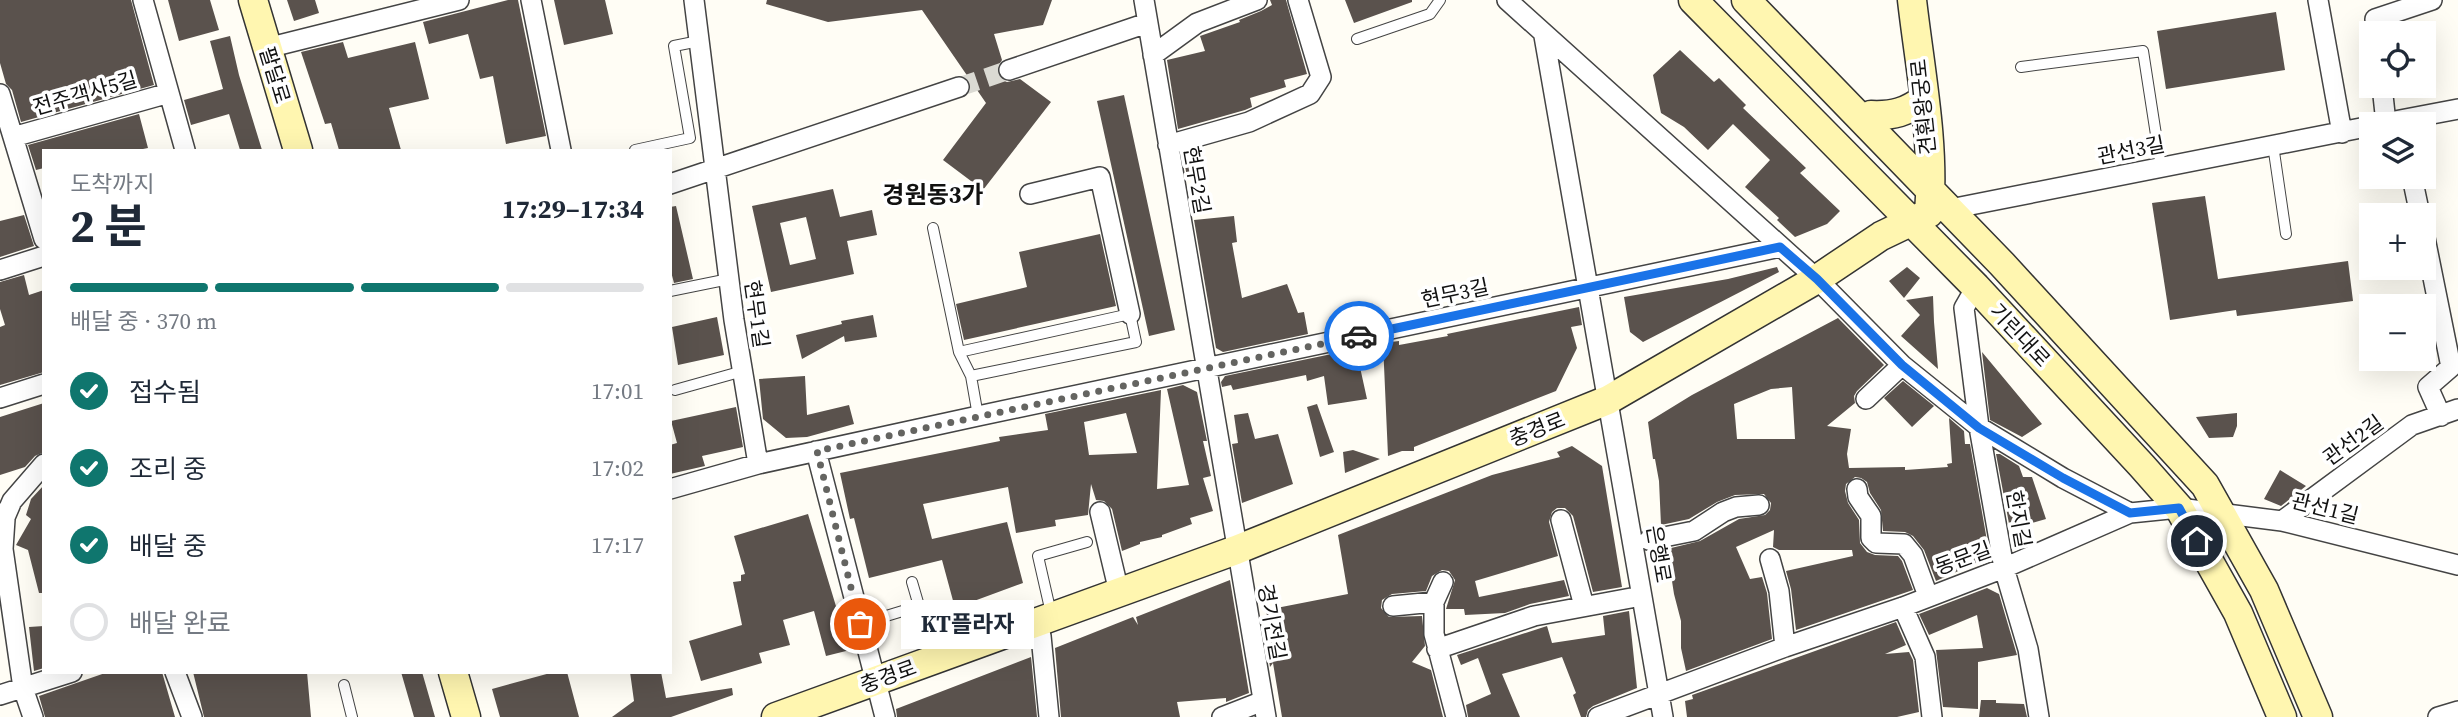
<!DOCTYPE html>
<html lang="ko">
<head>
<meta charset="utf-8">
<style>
  :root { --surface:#fff; --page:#f6f6f7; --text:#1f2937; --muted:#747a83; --line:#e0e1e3; --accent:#0f766e }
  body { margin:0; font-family:"Source Serif 4","Noto Sans KR",serif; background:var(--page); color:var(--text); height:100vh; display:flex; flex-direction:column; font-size:26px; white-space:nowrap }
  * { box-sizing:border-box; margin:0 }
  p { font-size:23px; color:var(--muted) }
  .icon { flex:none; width:38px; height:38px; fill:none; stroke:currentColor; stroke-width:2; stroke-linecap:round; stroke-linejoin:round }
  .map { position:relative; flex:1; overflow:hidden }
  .drawer { position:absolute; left:42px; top:149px; width:630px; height:525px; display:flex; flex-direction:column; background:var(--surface); border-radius:0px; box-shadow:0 7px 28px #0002 }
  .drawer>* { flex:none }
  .buttons { position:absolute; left:2359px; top:21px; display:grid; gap:14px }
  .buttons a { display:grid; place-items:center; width:77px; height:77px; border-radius:0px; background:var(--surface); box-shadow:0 7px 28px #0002; font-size:35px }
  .pin { position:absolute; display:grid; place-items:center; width:60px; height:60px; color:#fff; margin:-30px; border:4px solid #fff; border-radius:50%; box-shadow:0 2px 7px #0007 }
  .courier { position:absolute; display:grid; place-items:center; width:70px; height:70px; margin:-35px; border:5px solid #1a73e8; border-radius:50%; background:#fff; color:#222; box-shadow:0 2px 9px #0007 }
  .bubble { position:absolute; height:49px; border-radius:0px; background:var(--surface); box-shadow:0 7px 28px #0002; font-size:23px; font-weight:700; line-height:49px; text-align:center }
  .head em { font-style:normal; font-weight:700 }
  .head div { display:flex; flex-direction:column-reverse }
  .head { display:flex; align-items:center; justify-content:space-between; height:119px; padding:0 28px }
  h1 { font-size:46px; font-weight:700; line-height:52px }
  .bar { display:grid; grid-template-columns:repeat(4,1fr); gap:10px 7px; align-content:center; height:84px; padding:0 28px }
  .bar i { height:9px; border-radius:5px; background:var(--line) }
  .bar .current { background:var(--accent) }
  .bar p { grid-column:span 4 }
  ol { padding:0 28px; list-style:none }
  li { display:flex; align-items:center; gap:21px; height:77px }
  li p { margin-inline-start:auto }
  li .icon { padding:7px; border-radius:50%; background:var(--accent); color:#fff; stroke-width:4 }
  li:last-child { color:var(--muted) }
  li i { width:38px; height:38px; border:4px solid var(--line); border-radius:50% }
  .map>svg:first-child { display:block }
  .building { fill:#5a524d; fill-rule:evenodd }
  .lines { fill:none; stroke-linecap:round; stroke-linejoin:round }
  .street-tunnel { stroke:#dbdad3; stroke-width:19; stroke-dasharray:19 10; stroke-linecap:butt }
  .lane-casing { stroke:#444; stroke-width:12 }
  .street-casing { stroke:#444; stroke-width:22 }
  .secondary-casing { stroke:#333; stroke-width:31 }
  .lane { stroke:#fff; stroke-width:10 }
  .street { stroke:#fff; stroke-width:19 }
  .secondary { stroke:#fff6b0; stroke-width:28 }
  .done { stroke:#646461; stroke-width:7; stroke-dasharray:0 12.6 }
  .route { stroke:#1a73e8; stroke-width:9 }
  .labels { text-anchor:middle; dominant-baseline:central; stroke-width:7; stroke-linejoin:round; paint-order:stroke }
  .street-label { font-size:21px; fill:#111; stroke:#fff }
  .quarter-label { font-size:24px; font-weight:bold; fill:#111; stroke:#fff }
</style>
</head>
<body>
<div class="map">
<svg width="2458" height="717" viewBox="0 0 2458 717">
  <rect width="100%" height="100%" fill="#fffdf5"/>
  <!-- building -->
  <path class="building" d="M0,0H131L154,85L21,122L12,90L6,84L0,63Z
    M168,0H210L219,30L179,41Z
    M287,0H315L319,13L294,21Z
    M508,0H518L546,136L506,144L493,76L480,79L468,34L429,44L423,22Z
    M554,0H605L613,34L564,45Z
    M767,0H1052L1043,25L994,34L1002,60L997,68L1000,79L1007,82L1020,79L1051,102L983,190L943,160L986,103L922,10L828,22L766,4Z
    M1270,0H1286L1307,74L1284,80L1286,87L1250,98L1252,107L1245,110L1178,129L1167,60L1205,51L1200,36L1240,22L1239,20L1261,11L1272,5Z
    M1345,0H1412V2L1354,23Z
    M2276,12L2285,70L2166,89L2157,31Z
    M230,36L239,75L262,150H240L229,114L191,125L184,100L223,89L210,41Z
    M343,42L348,58L415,42L429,99L389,108L401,150H339L331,123L325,124L301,52Z
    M1680,50L1714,82L1719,78L1746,105L1743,108L1806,168L1800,173L1840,211L1827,224L1795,237L1777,220L1779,218L1745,187L1770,160L1733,124L1708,150L1684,127L1661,113L1653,75Z
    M1124,95L1175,330L1149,336L1097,101Z
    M139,114L148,148L138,150H44V168L36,170L28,145Z
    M1195,150L1200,175L1187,177L1183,154Z
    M833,189L840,217L872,210L877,235L847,241L854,274L771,292L752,206ZM806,217L816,259L790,265L780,223Z
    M2205,196L2218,279L2348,261L2353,301L2237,316L2236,310L2170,320L2152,203Z
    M676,206L693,279L674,283L670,268V207Z
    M24,215L34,246L0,257V221Z
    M1234,216L1237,242L1232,243L1242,298L1287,284L1298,313L1304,312L1308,334L1223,352L1216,348L1194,220Z
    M1100,234L1116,306L964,340L956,304L1027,287L1019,252Z
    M1777,267L1779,272L1643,342L1630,332L1624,297L1728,279Z
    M1907,267L1920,278L1904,298L1889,281Z
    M24,275L29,295L44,290V372L0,385V327L5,325L0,309V282Z
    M1933,296L1934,322L1938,369L1901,336L1920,315L1906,300Z
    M1579,307L1582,325L1571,327L1577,348L1556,391L1414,447V451H1402L1388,456L1383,343L1399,341V345L1448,336L1447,334Z
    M873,315L877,337L845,342L844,336L802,359L796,335L842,324L841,321Z
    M717,317L724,355L678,365L672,327Z
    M1838,318L1884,365L1857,391L1854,396L1855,403L1827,426L1851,429L1847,454L1849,468L1905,467V470L1948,467L1947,464L1952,463L1949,418L1964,431L1965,444H1970L1989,552L1985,559L1936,581L1924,550L1913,536L1905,532L1883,531L1881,510L1870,493L1867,482L1861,478L1855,477L1846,484L1845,491L1848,503L1859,520L1860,543L1867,552L1875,555L1898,556L1902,561L1913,590L1796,630L1791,589L1786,571L1853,556L1852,550H1779L1773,547L1774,530L1736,547L1750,579L1762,577L1767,593L1772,639L1686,671L1681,648V621L1674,594L1667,549L1700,541L1739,519L1765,515L1770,510L1771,503L1764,494L1735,495L1717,502L1689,519L1661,525L1659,481L1655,459H1653L1648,422L1692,395ZM1792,387L1795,439H1737L1734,404L1771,389Z
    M1356,349L1367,399L1328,405L1324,376L1307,381L1306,375L1233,390L1231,385L1222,387L1221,382L1225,376Z
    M1982,352L2042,424L2022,437L1990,420Z
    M805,376L807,415L849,405L854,424L807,437L786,438L763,419L759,379Z
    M1903,381L1934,406L1912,427L1884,398Z
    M1183,385L1197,392L1207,441H1203L1211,476L1203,478L1213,511L1190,518L1192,524L1162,535V537L1140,542V544L1122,551L1112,509L1104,501L1096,500L1091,484L1088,515L1055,520L1056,526L1016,533L1008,487L923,504L932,539L1007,522L1023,583L955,608L942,560L869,578L854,518L850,519L840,473L1000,441L999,437L1048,430L1045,414L1161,390L1157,489L1189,485L1167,389ZM1126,413L1137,453L1089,455L1084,422Z
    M44,403V452L35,456L25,467L0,475V417Z
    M1317,404L1334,452L1320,457L1307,407Z
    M736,407L743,447L702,456L705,466L670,474V445L677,443L671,421Z
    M1248,413L1255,439L1278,434L1293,484L1242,503L1232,444L1238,443L1234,415Z
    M2237,413V426L2233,437L2209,438L2196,417Z
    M1572,446L1602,466L1622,587L1593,592L1573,516L1565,508H1557L1552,512L1549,522L1558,556L1475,581L1479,597L1564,580L1569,596L1530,604L1505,613L1465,615L1464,609H1446L1455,580L1449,571L1442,570L1432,576L1426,591L1392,594L1382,600L1381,608L1389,617L1422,616L1425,646L1412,662L1431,670L1443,717H1282L1273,663L1270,667L1268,654L1273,653L1266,610L1348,594L1338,535L1492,475L1560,457L1557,452Z
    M1353,450L1380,459L1345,473L1343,452Z
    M1996,454H2000L2019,466L2023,477H2032L2046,519L2010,529Z
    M2280,470L2306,486L2281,506L2264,499Z
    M44,485V593H39L28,550L16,545L31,519L26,515L31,499Z
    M808,514L842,626L847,624L854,649L826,656L814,611L783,620L790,645L759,653L762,663L701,681L689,641L742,625L733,582L741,581V575L745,574L734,536Z
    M1230,580L1249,693L1226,702V698L1177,702L1180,717H1061L1055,648L1133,617L1138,625L1136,617Z
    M1987,588L1999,594L2017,655L1978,662V709L1943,707L1936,650L1983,648L1977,615L1929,635L1919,614Z
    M1629,611L1637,688L1593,706L1588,710L1586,717H1581L1573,695L1576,693L1562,657L1502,674L1520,717H1468L1466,705L1491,694L1478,658L1461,665L1457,655L1547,626L1552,643L1605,635L1603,616Z
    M1896,622L1906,645L1885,654L1909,652L1913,660L1919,712L1897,717H1687L1685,701L1693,699L1692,695Z
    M44,626V668L34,671L29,627Z
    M1031,657L1037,717H897L896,709Z
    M108,672H162L175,717H45L39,696Z
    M193,672H307L311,717H204Z
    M401,672H422L435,717H414Z
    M554,672H567L579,717H500L492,689Z
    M630,672H661L666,698L732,688L733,695L671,717H612L634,701Z
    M1981,700H1996V703L2024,704L2027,717H1979Z"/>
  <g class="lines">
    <!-- street-tunnel -->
    <path class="street-tunnel" d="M959,87L1009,70"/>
    <!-- lane casing -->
    <g class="lane-casing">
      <path id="lane" d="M1357,39L1430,14L1440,0
        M2021,67L2143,51L2161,167
        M2273,145L2286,234
        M635,150L690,138L674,46L699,41
        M933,228L959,352L971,376L978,416
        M670,291L729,279
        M959,352L1130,314L1136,342L971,376
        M675,390L743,371
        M1051,613L1038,556L1087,542
        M860,624L919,606L912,582
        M344,685L352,717"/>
    </g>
    <!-- street casing -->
    <g class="street-casing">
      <path id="street" d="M143,0L185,150
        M531,0L561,150
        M694,0L734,320L758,464
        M1144,0L1266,717
        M1507,0L1817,279L1902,365L1979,427L2063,478L2130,513L2179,508L2282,521L2458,565
        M2318,0L2342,133
        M2376,33L2375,19L2432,0
        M1544,36L1663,717
        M267,48L459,0
        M1153,55L1197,23L1257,0
        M1009,70L1147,23
        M2382,86L2386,123
        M0,94L44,239
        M2379,124L2458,109
        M13,137L169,93
        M1168,145L1249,122L1310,94L1321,77L1298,0
        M2412,177L2420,215
        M670,184L959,87
        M1030,194L1100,177L1130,314
        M1940,211L2371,126
        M2424,233L2451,367L2428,387L2441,416
        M0,270L44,256
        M1976,287L1964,308L1979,427L2004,568L2028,649L2039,717
        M0,398L44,384
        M1866,399L1902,365
        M816,451L885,717
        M670,489L758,464L978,416L1780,247
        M1857,489L1858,497L1871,516V538L1876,543L1904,544L1913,555L1928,596
        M1100,512L1119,592
        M0,513L5,519L3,549L23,688L33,717
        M1561,520L1584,606
        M2282,521L2412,425L2458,409
        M0,529L12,501L44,464
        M1649,540L1694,531L1723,512L1736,507L1759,505
        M1770,559L1779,591L1785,647
        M1443,582L1434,602V634L1456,717
        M1393,606L1434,602
        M1903,607L1925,657L1932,717
        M1041,636L1049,717
        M1437,649L1534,616L1631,598
        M175,672L192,717
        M0,695L72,672
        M1222,717L1263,701
        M1598,717L1785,647L1903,607L2004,568L2130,513
        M2438,717L2458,711"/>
    </g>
    <!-- secondary casing -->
    <g class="secondary-casing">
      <path id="secondary" d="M253,0L298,150
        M1693,0L1976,287L2142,466L2179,508L2238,613L2282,717
        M1746,0L2002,264L2205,485L2264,590L2318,717
        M1866,122L1871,115C1893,116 1907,112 1924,99
        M453,672L466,717
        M776,717L1236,550L1608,400L1817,279L1881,236L1929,213C1935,143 1920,70 1912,0"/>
    </g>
    <!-- lane -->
    <use href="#lane" class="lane"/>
    <!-- street -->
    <use href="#street" class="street"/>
    <!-- secondary -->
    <use href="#secondary" class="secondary"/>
  </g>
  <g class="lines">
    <!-- done -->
    <path class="done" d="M860,624L817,451L1359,336"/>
    <!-- route -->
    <path class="route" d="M1359,336L1780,247L1817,279L1902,365L1979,428L2063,478L2130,513L2179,508L2197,541"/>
  </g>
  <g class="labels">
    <!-- street labels -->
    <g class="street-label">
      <text transform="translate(275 75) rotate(73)">팔달로</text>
      <text transform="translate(85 93) rotate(-16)">전주객사5길</text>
      <text transform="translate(1923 107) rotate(-96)">견훤왕궁로</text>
      <text transform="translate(2131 150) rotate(-11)">관선3길</text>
      <text transform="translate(1197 180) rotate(80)">현무2길</text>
      <text transform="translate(1455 293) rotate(-12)">현무3길</text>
      <text transform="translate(757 314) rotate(82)">현무1길</text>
      <text transform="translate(2020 335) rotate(47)">기린대로</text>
      <text transform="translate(1537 429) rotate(-22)">충경로</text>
      <text transform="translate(2353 440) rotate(-36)">관선2길</text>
      <text transform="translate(2325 508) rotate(14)">관선1길</text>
      <text transform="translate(2019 519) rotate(80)">한지길</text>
      <text transform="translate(1659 554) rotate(80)">은행로</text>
      <text transform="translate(1963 558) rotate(-20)">동문길</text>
      <text transform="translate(1272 622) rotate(80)">경기전길</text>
      <text transform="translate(888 676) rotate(-20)">충경로</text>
    </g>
    <!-- quarter labels -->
    <g class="quarter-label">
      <text x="933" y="194">경원동3가</text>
    </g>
  </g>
</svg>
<div class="buttons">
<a><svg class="icon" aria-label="locate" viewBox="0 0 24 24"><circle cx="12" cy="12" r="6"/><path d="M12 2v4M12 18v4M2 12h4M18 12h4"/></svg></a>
<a><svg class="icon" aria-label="layers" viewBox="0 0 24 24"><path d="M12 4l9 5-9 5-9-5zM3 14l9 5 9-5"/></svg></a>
<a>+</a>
<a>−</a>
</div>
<div class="pin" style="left:860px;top:624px;background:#ea580c"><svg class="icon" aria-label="bag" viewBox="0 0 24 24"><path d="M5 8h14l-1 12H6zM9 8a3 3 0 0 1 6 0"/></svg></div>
<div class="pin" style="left:2197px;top:541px;background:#1f2937"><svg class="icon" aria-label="home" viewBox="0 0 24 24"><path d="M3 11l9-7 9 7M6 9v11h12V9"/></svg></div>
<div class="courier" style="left:1359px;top:336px"><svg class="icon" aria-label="car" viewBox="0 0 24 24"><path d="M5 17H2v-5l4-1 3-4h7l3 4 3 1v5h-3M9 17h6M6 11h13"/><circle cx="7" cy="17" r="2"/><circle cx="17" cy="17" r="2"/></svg></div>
<div class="bubble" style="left:901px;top:600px;width:133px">KT플라자</div>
<section class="drawer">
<div class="head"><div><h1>2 분</h1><p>도착까지</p></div><em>17:29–17:34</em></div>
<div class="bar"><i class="current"></i><i class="current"></i><i class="current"></i><i></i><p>배달 중 · 370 m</p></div>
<ol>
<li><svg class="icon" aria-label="check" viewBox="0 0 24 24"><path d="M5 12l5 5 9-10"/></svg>접수됨<p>17:01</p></li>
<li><svg class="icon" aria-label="check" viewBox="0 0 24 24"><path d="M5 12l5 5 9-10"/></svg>조리 중<p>17:02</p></li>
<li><svg class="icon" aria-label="check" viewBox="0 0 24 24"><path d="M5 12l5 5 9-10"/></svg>배달 중<p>17:17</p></li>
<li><i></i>배달 완료</li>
</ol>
</section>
</div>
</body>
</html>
